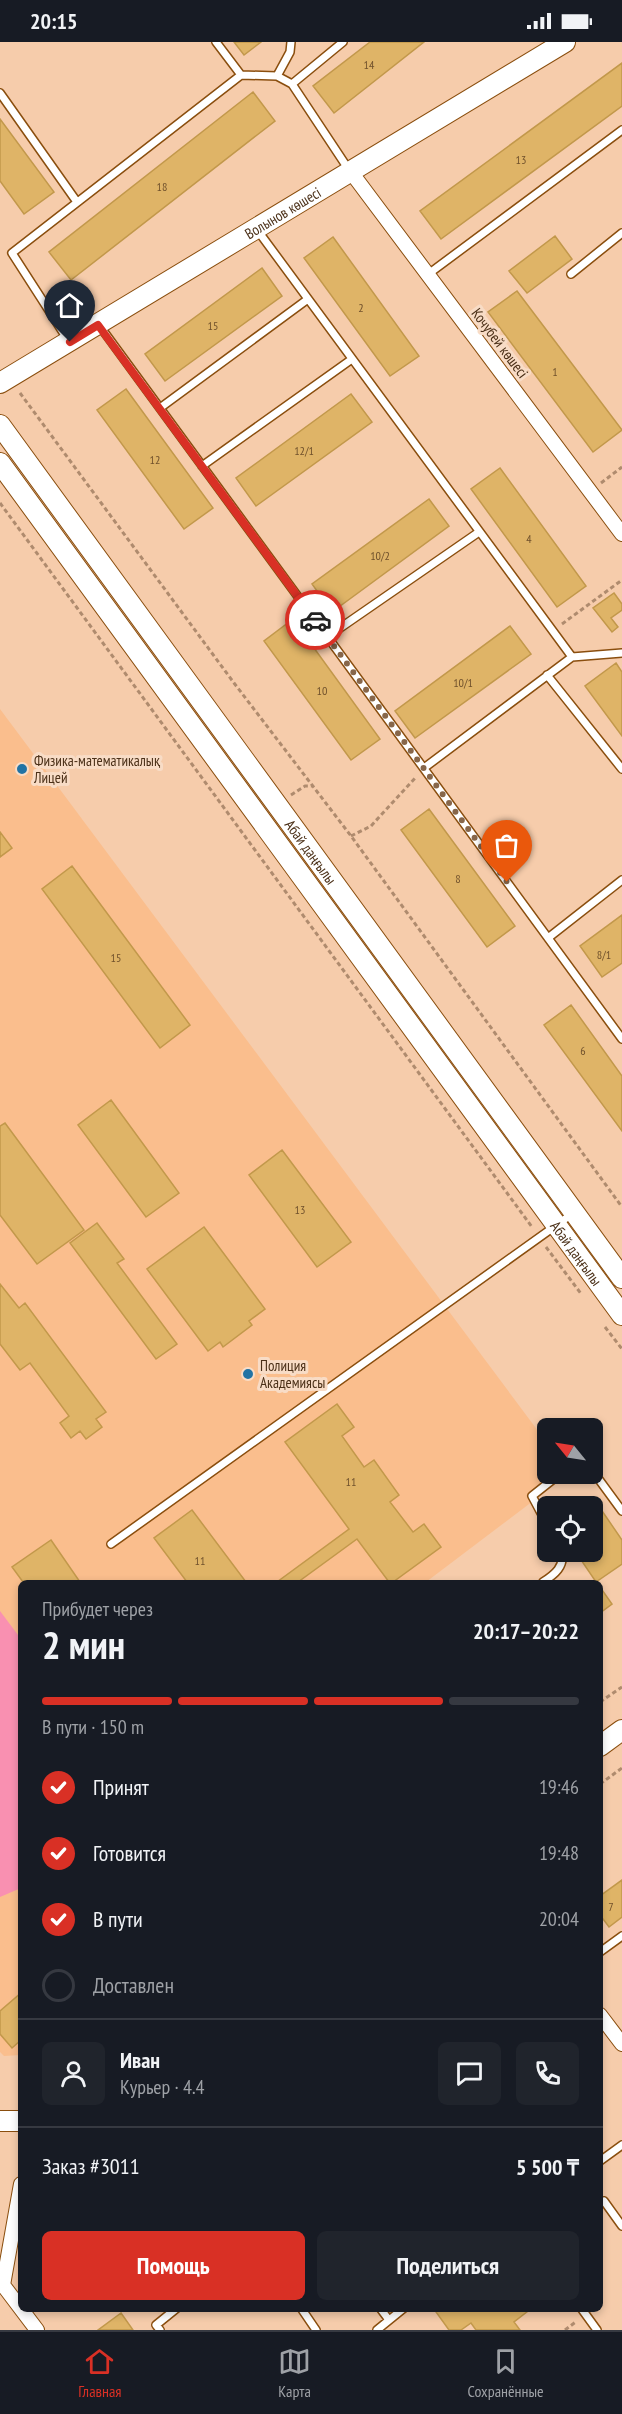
<!DOCTYPE html>
<html lang="ru">
<head>
<meta charset="utf-8">
<style>
  :root { --surface:#171b24; --page:#20242c; --text:#f1f3f6; --muted:#9ea1a6; --line:#363941; --accent:#d93025 }
  body { margin:0; font-family:"PT Sans Narrow",sans-serif; background:var(--page); color:var(--text); height:100vh; display:flex; flex-direction:column; font-size:22px; white-space:nowrap }
  * { box-sizing:border-box; margin:0 }
  p { font-size:20px; color:var(--muted) }
  .icon { flex:none; width:33px; height:33px; fill:none; stroke:currentColor; stroke-width:2; stroke-linecap:round; stroke-linejoin:round }
  .map { position:relative; flex:1; overflow:hidden }
  .drawer { position:absolute; left:18px; top:1538px; width:585px; height:732px; display:flex; flex-direction:column; background:var(--surface); border-radius:9px; box-shadow:0 3px 9px #0003 }
  .drawer>* { flex:none }
  .needle { width:39px; rotate:300deg }
  .tools { position:absolute; left:537px; top:1376px; display:grid; gap:12px }
  .tools a { display:grid; place-items:center; width:66px; height:66px; border-radius:9px; background:var(--surface); box-shadow:0 3px 9px #0003; font-size:30px }
  .pin { position:absolute; display:grid; place-items:center; width:51px; height:51px; color:#fff; margin:-62px -26px; border-radius:50% 50% 50% 0; rotate:-45deg; box-shadow:0 0 6px #0007 }
  .pin .icon { rotate:45deg }
  .courier { position:absolute; display:grid; place-items:center; width:60px; height:60px; margin:-30px; border:4px solid #d93025; border-radius:50%; background:#fff; color:#222; box-shadow:0 2px 8px #0007 }
  .head em { font-style:normal; font-weight:800 }
  .head div { display:flex; flex-direction:column-reverse }
  .head { display:flex; align-items:center; justify-content:space-between; height:102px; padding:0 24px }
  h1 { font-size:39px; font-weight:800; line-height:45px }
  .bar { display:grid; grid-template-columns:repeat(4,1fr); gap:9px 6px; align-content:center; height:72px; padding:0 24px }
  .bar i { height:8px; border-radius:4px; background:var(--line) }
  .bar .selected { background:var(--accent) }
  .bar p { grid-column:span 4 }
  .line { display:flex; align-items:center; gap:15px; padding:0 24px; border-top:2px solid var(--line) }
  .line div { flex:1 }
  .round { display:grid; place-items:center; flex:none; width:63px; height:63px; border-radius:9px; background:var(--page) }
  ol { padding:0 24px; list-style:none }
  li { display:flex; align-items:center; gap:18px; height:66px }
  li p { margin-inline-start:auto }
  li .icon { padding:6px; border-radius:50%; background:var(--accent); color:#fff; stroke-width:4 }
  li:last-child { color:var(--muted) }
  li i { width:33px; height:33px; border:3px solid var(--line); border-radius:50% }
  .button { display:flex; gap:12px; margin-top:auto; padding:12px 24px }
  .button a { flex:1; height:69px; border-radius:9px; background:var(--accent); color:#fff; font-size:24px; font-weight:800; line-height:69px; text-align:center }
  .button a+a { background:var(--page); color:var(--text) }
  .status { display:flex; justify-content:space-between; align-items:center; height:42px; padding:0 30px; background:var(--surface); direction:ltr }
  .status svg { height:16px; fill:currentColor }
  .tabs { display:flex; justify-content:space-around; align-items:center; height:84px; border-top:2px solid var(--line); background:var(--surface); font-size:16px; color:var(--muted) }
  .tabs a { display:grid; justify-items:center; gap:3px }
  .tabs .selected { color:var(--accent) }
  .map>svg:first-child { display:block }
  .built { fill:#fabe8d }
  .green { fill:#f990b1 }
  .building { fill:#dfb467; stroke:#c2984b; stroke-width:1.5 }
  .lines { fill:none; stroke-linecap:round; stroke-linejoin:round }
  .lane-casing { stroke:#8a4e0e; stroke-width:10 }
  .street-casing { stroke:#8a4e0e; stroke-width:16 }
  .secondary-casing { stroke:#8a4e0e; stroke-width:22 }
  .path { stroke:#af8b6e; stroke-width:3; stroke-dasharray:4.5 3; stroke-linecap:butt }
  .lane { stroke:#fff; stroke-width:7 }
  .street { stroke:#fff; stroke-width:14 }
  .secondary { stroke:#fff; stroke-width:20 }
  .done { stroke:#87674b; stroke-width:6; stroke-dasharray:0 10.8 }
  .route { stroke:#d93025; stroke-width:8 }
  .poi-dot { fill:#2173a4; stroke:#f8dcc6; stroke-width:2 }
  .labels { text-anchor:middle; dominant-baseline:central; stroke-width:6; stroke-linejoin:round; paint-order:stroke }
  .number-label { font-size:12px; fill:#70512c }
  .street-label { font-size:15px; fill:#4b3018; stroke:#f8dcc6 }
  .poi-label { font-size:15px; fill:#4b3018; stroke:#f8dcc6; text-anchor:start }
</style>
</head>
<body>
<div class="status"><b>20:15</b><svg viewBox="0 0 49 12"><path d="M0 12V9h3v3zM5 12V6h3v6zM10 12V3h3v9zM15 12V0h3v12zM26 1h20v11H26zM47 4h2v5h-2z"/></svg></div>
<div class="map">
<svg width="622" height="2288" viewBox="0 0 622 2288">
  <rect width="100%" height="100%" fill="#f6ccab"/>
  <!-- built -->
  <path class="built" d="M0,667L547,1401L548,1431H570L426,1540H21V2013L4,2014L0,2010Z"/>
  <!-- green -->
  <path class="green" d="M0,1569L21,1597V1846L0,1855Z"/>
  <!-- building -->
  <path class="building" d="M234,0H261L244,13Z
    M370,0H424L334,71L313,44Z
    M622,21V64L441,197L420,169Z
    M253,50L275,79L71,238L49,210Z
    M0,77L54,150L24,172L0,139Z
    M555,194L572,217L527,251L509,229Z
    M333,195L419,314L390,334L304,216Z
    M262,226L282,254L165,339L145,312Z
    M517,249L622,388L593,410L488,270Z
    M126,347L213,466L184,487L97,368Z
    M351,352L372,380L256,464L236,436Z
    M500,426L586,544L557,565L471,447Z
    M429,457L449,484L332,570L312,542Z
    M614,551L622,562V568L611,576L618,585L612,590L593,566Z
    M293,577L380,697L351,718L264,599Z
    M510,584L531,612L415,696L395,669Z
    M616,621L622,630V694L585,644Z
    M429,767L515,884L487,905L401,788Z
    M0,790L12,806L0,815Z
    M72,824L190,983L160,1006L42,847Z
    M622,873V921L602,935L580,904Z
    M571,963L622,1034V1089L544,983Z
    M111,1058L179,1151L146,1175L78,1083Z
    M5,1081L84,1188L37,1222L0,1173V1084Z
    M282,1108L351,1200L317,1225L249,1133Z
    M97,1181L124,1217L117,1221L177,1302L156,1317L70,1201Z
    M204,1185L265,1267L249,1279L252,1283L223,1305L220,1300L208,1309L147,1227Z
    M0,1242L19,1266L25,1261L106,1370L96,1377L102,1385L86,1397L80,1389L71,1396L60,1381L69,1374L30,1321L20,1328L0,1302Z
    M337,1362L354,1385L342,1394L364,1425L374,1418L399,1453L390,1460L413,1490L424,1482L441,1505L393,1540H389L357,1497L298,1540H277L349,1487L285,1400Z
    M598,1463L622,1498V1522L596,1540L575,1509H592V1467Z
    M192,1468L246,1540H187L154,1496Z
    M51,1498L80,1540H23L12,1525Z
    M600,1545L612,1562L600,1571Z
    M622,1838V1875L609,1885L600,1873V1854Z
    M21,1951V1998L12,2006L0,1992V1969Z
    M441,2266H532L514,2280L520,2288H476L471,2281L461,2288H449L436,2270Z
    M121,2271L133,2288H98Z"/>
  <g class="lines">
    <!-- lane casing -->
    <g class="lane-casing">
      <path id="lane" d="M216,0L241,33
        M277,34L290,10L291,0
        M292,42L349,128
        M0,51L77,160
        M258,189L572,615
        M571,232L622,191
        M427,233L622,88
        M99,283L622,997
        M68,298L12,211L241,33L277,34L292,42L343,0
        M160,366L308,257
        M202,424L352,317
        M327,595L479,490
        M547,633L622,727
        M424,726L572,615L622,611
        M548,896L622,838
        M592,1428L622,1469
        M548,1484L532,1454L561,1431
        M111,1502L572,1172
        M543,1540C554,1533 566,1524 561,1509
        M600,1910L622,1894
        M600,2119L622,2103
        M604,2159L622,2184
        M301,2266L316,2288
        M380,2266L389,2278
        M581,2266L597,2288
        M160,2288L156,2283L177,2266
        M377,2288L404,2266"/>
    </g>
    <!-- street casing -->
    <g class="street-casing">
      <path id="street" d="M351,130L622,492
        M600,1973L622,2002
        M21,2142L3,2243L37,2288"/>
    </g>
    <!-- secondary casing -->
    <g class="secondary-casing">
      <g id="secondary">
        <path id="s1" d="M0,341L565,0"/>
        <path id="s2" d="M0,383L622,1236"/>
        <path id="s3" d="M0,421L622,1273"/>
        <path d="M600,1704L622,1688"/>
        <path d="M0,2079H21"/>
      </g>
    </g>
    <!-- path -->
    <path class="path" d="M20,351L234,641L351,794L622,1165
      M601,441L622,425
      M0,461L532,1185
      M562,582L622,538
      M291,753L305,744H313
      M351,794L371,784L416,735
      M546,1205L582,1253
      M605,1285L622,1307
      M600,1660L622,1645
      M600,1742L622,1726
      M565,2288L577,2279"/>
    <!-- lane -->
    <use href="#lane" class="lane"/>
    <!-- street -->
    <use href="#street" class="street"/>
    <!-- secondary -->
    <use href="#secondary" class="secondary"/>
  </g>
  <g class="lines">
    <!-- done -->
    <path class="done" d="M315,578L507,840"/>
    <!-- route -->
    <path class="route" d="M70,300L98,283L315,578"/>
  </g>
  <!-- markers -->
  <g class="poi-dot">
    <circle cx="22" cy="727" r="6"/>
    <circle cx="248" cy="1332" r="6"/>
  </g>
  <g class="labels">
    <!-- number labels -->
    <g class="number-label">
      <text x="369" y="22">14</text>
      <text x="521" y="117">13</text>
      <text x="162" y="144">18</text>
      <text x="361" y="265">2</text>
      <text x="213" y="283">15</text>
      <text x="555" y="329">1</text>
      <text x="304" y="408">12/1</text>
      <text x="155" y="417">12</text>
      <text x="529" y="496">4</text>
      <text x="380" y="513">10/2</text>
      <text x="463" y="640">10/1</text>
      <text x="322" y="648">10</text>
      <text x="458" y="836">8</text>
      <text x="604" y="912">8/1</text>
      <text x="116" y="915">15</text>
      <text x="583" y="1008">6</text>
      <text x="300" y="1167">13</text>
      <text x="351" y="1439">11</text>
      <text x="200" y="1518">11</text>
      <text x="611" y="1864">7</text>
    </g>
    <!-- street labels -->
    <g class="street-label">
      <text stroke="none"><textPath href="#s1" startOffset="330">Волынов көшесі</textPath></text>
      <text transform="translate(500 301) rotate(53)">Кочубей көшесі</text>
      <text stroke="none"><textPath href="#s2" startOffset="528">Абай даңғылы</textPath></text>
      <text stroke="none"><textPath href="#s3" startOffset="978">Абай даңғылы</textPath></text>
    </g>
    <!-- poi labels -->
    <g class="poi-label">
      <text x="34" y="718">Физика-математикалық<tspan x="34" dy="17">Лицей</tspan></text>
      <text x="260" y="1323">Полиция<tspan x="260" dy="17">Академиясы</tspan></text>
    </g>
  </g>
</svg>
<div class="tools">
<a><svg class="needle" viewBox="-14 -14 28 28"><path d="M0-13l5 13h-10z" fill="#e53935"/><path d="M0 13l5-13h-10z" fill="#9ea1a6"/></svg></a>
<a><svg class="icon" aria-label="locate" viewBox="0 0 24 24"><circle cx="12" cy="12" r="6"/><path d="M12 2v4M12 18v4M2 12h4M18 12h4"/></svg></a>
</div>
<div class="pin" style="left:507px;top:840px;background:#ea580c"><svg class="icon" aria-label="bag" viewBox="0 0 24 24"><path d="M5 8h14l-1 12H6zM9 8a3 3 0 0 1 6 0"/></svg></div>
<div class="pin" style="left:70px;top:300px;background:#1f2937"><svg class="icon" aria-label="home" viewBox="0 0 24 24"><path d="M3 11l9-7 9 7M6 9v11h12V9"/></svg></div>
<div class="courier" style="left:315px;top:578px"><svg class="icon" aria-label="car" viewBox="0 0 24 24"><path d="M5 17H2v-5l4-1 3-4h7l3 4 3 1v5h-3M9 17h6M6 11h13"/><circle cx="7" cy="17" r="2"/><circle cx="17" cy="17" r="2"/></svg></div>
<section class="drawer">
<div class="head"><div><h1>2 мин</h1><p>Прибудет через</p></div><em>20:17–20:22</em></div>
<div class="bar"><i class="selected"></i><i class="selected"></i><i class="selected"></i><i></i><p>В пути · 150 m</p></div>
<ol>
<li><svg class="icon" aria-label="check" viewBox="0 0 24 24"><path d="M5 12l5 5 9-10"/></svg>Принят<p>19:46</p></li>
<li><svg class="icon" aria-label="check" viewBox="0 0 24 24"><path d="M5 12l5 5 9-10"/></svg>Готовится<p>19:48</p></li>
<li><svg class="icon" aria-label="check" viewBox="0 0 24 24"><path d="M5 12l5 5 9-10"/></svg>В пути<p>20:04</p></li>
<li><i></i>Доставлен</li>
</ol>
<div class="line" style="height:108px"><a class="round"><svg class="icon" aria-label="person" viewBox="0 0 24 24"><circle cx="12" cy="8" r="4"/><path d="M4 21q1-7 8-7t8 7"/></svg></a><div><b>Иван</b><p>Курьер · 4.4</p></div><a class="round"><svg class="icon" aria-label="chat" viewBox="0 0 24 24"><path d="M4 5h16v11H9l-5 4z"/></svg></a><a class="round"><svg class="icon" aria-label="phone" viewBox="0 0 24 24"><path d="M5 4h4l2 5-3 2q2 4 5 5l2-3 5 2v4C11 20 4 13 5 4z"/></svg></a></div>
<div class="line" style="height:78px"><div>Заказ #3011</div><b>5 500 ₸</b></div>
<div class="button"><a>Помощь</a><a>Поделиться</a></div>
</section>
</div>
<nav class="tabs">
<a class="selected"><svg class="icon" aria-label="home" viewBox="0 0 24 24"><path d="M3 11l9-7 9 7M6 9v11h12V9"/></svg>Главная</a>
<a><svg class="icon" aria-label="map" viewBox="0 0 24 24"><path d="M3 6l6-2 6 2 6-2v14l-6 2-6-2-6 2zM9 4v14M15 6v14"/></svg>Карта</a>
<a><svg class="icon" aria-label="saved" viewBox="0 0 24 24"><path d="M7 4h10v16l-5-4-5 4z"/></svg>Сохранённые</a>
</nav>
</body>
</html>
